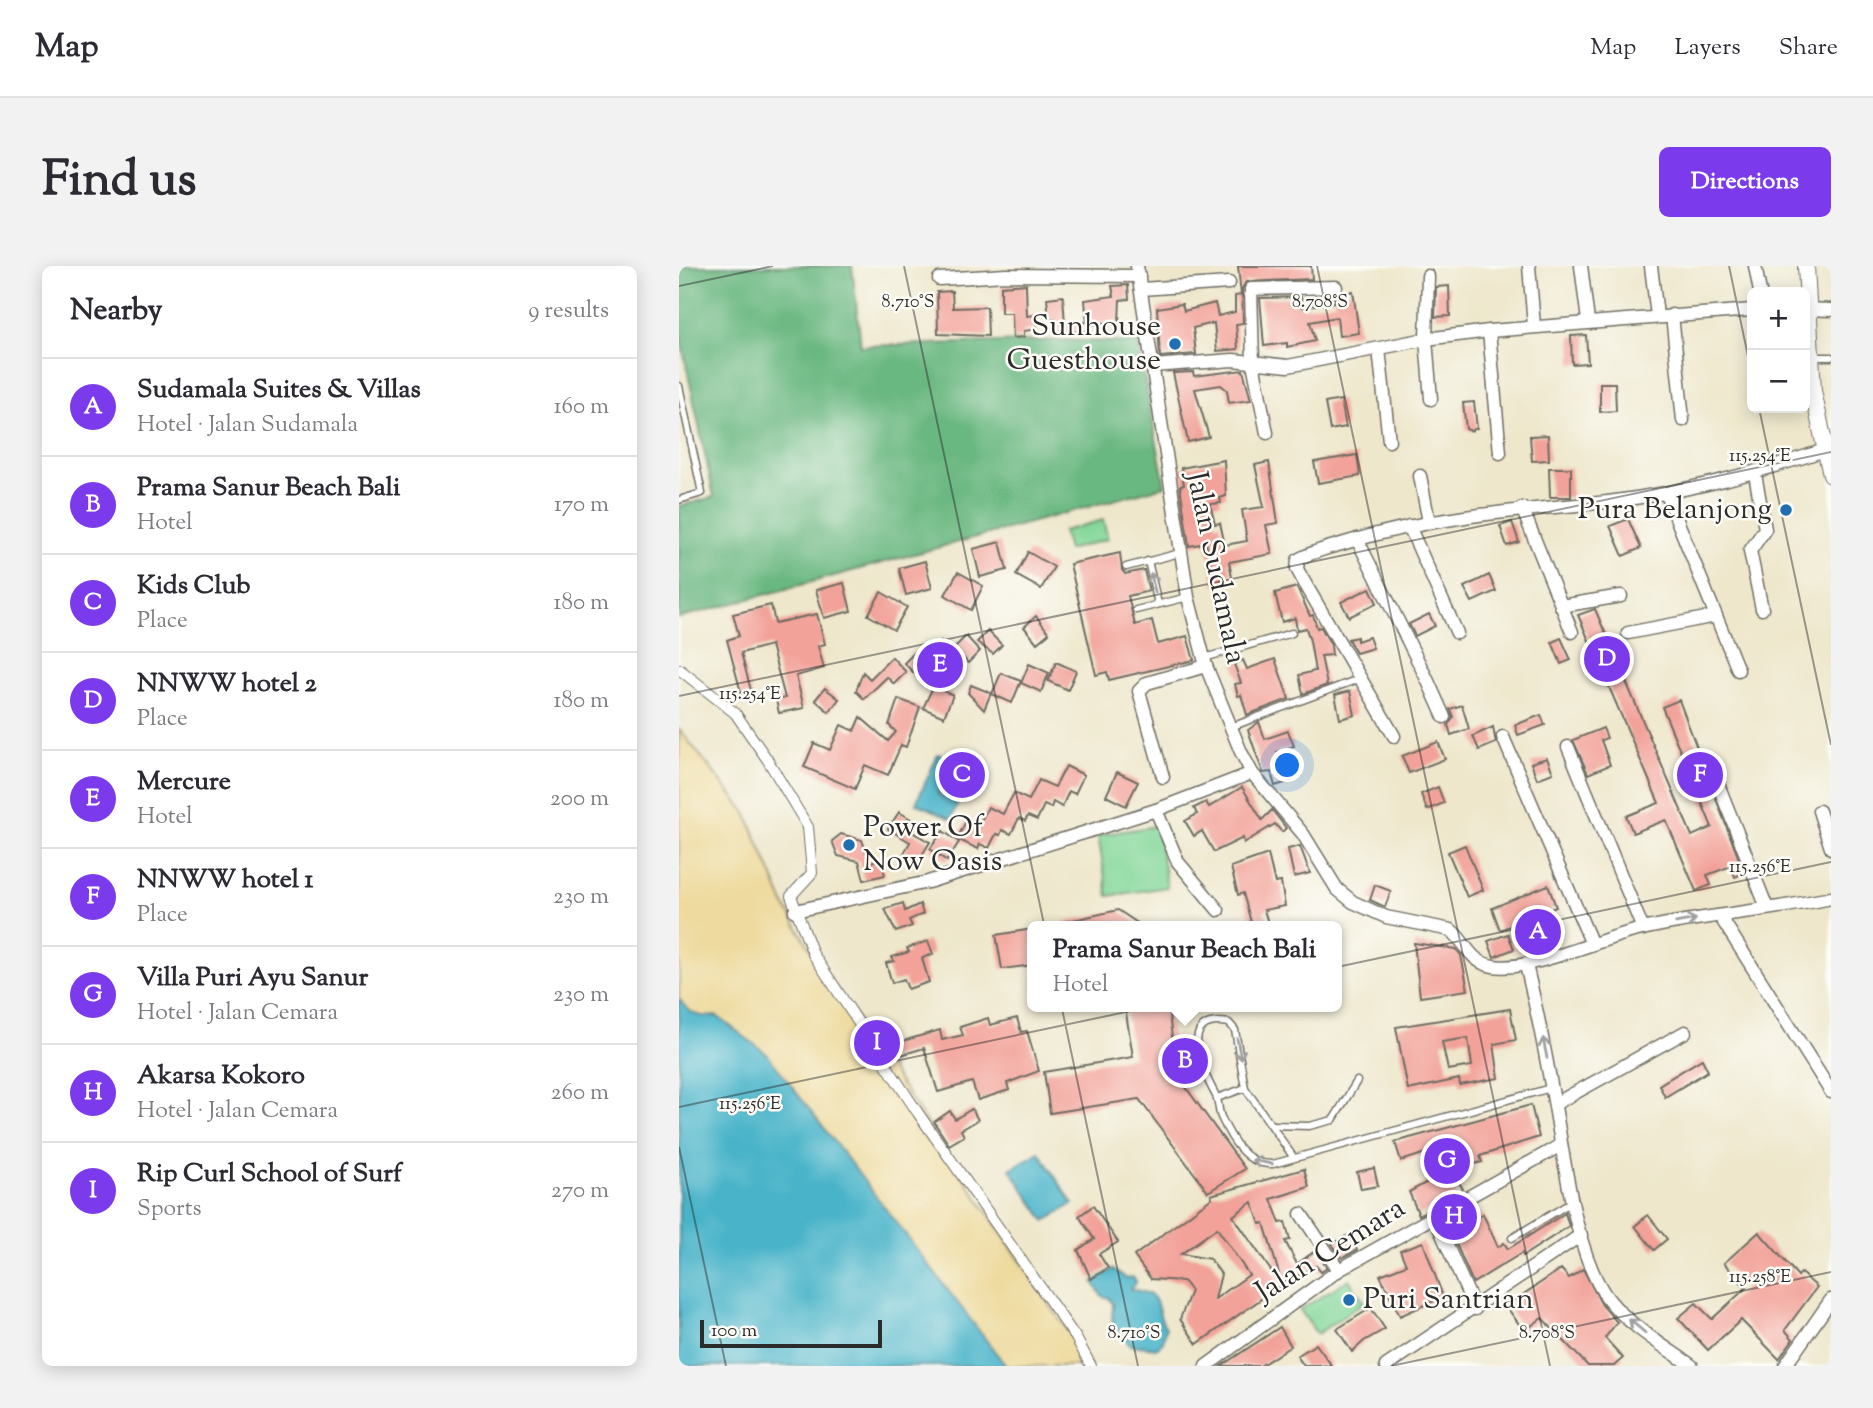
<!DOCTYPE html>
<html lang="en">
<head>
<meta charset="utf-8">
<style>
  :root { --surface:#fff; --page:#f2f2f3; --text:#2b2b33; --muted:#7c7c81; --line:#e1e1e2; --accent:#7c3aed }
  body { margin:0; font-family:"Sorts Mill Goudy",serif; background:var(--page); color:var(--text) }
  .controls { position:absolute; right:21px; top:21px; display:grid; overflow:hidden; border-radius:10px; box-shadow:0 4px 18px #0003 }
  .controls button { width:63px; height:63px; display:grid; place-items:center; padding:0; border:0; border-bottom:2px solid var(--line); background:var(--surface); color:var(--text); font:35px sans-serif }
  .scale { position:absolute; left:21px; bottom:18px; width:182px; box-sizing:border-box; padding-left:7px; border:4px solid #2b2b2b; border-top:0; font-size:19px; line-height:24px; white-space:nowrap; color:#2b2b2b; -webkit-text-stroke:5px #fdfcf7; paint-order:stroke }
  .you { position:absolute; left:609px; top:500px; width:24px; height:24px; margin:-18px; border:5px solid #fff; border-radius:50%; background:#1a73e8; box-shadow:0 0 0 10px #1a73e833 }
  .badge { display:grid; place-items:center; width:46px; height:46px; border-radius:50%; background:var(--accent); color:#fff; font-size:23px; font-weight:700 }
  .pin { position:absolute; translate:-50% -50%; border:4px solid #fff; box-shadow:0 2px 7px #0006 }
  .popup { position:absolute; left:348px; top:655px; width:315px; height:91px; box-sizing:border-box; display:grid; place-content:center; border-radius:10px; background:var(--surface); filter:drop-shadow(0 2px 5px #0005); font-size:23px; white-space:nowrap; color:var(--muted) }
  .popup b { font-size:26px; color:var(--text) }
  .popup::after { content:''; position:absolute; left:50%; top:100%; margin-left:-14px; border:14px solid transparent; border-top-color:var(--surface) }
  .list { margin:0; padding:0; list-style:none }
  h2 { display:flex; justify-content:space-between; align-items:center; height:91px; margin:0; padding:0 28px; font-size:30px }
  h2 small { font-size:23px; font-weight:400; color:var(--muted) }
  .list li { display:grid; grid-template-columns:46px 1fr auto; gap:21px; align-items:center; box-sizing:border-box; height:98px; padding:0 28px; border-top:2px solid var(--line) }
  .list b { display:block; font-size:26px; white-space:nowrap }
  .list p { margin:0; font-size:23px; white-space:nowrap; color:var(--muted) }
  .list em { font-size:23px; font-style:normal; color:var(--muted) }
  .map { position:relative; flex:none; width:1152px; height:1100px; overflow:hidden; border-radius:10px }
  header { display:flex; align-items:center; gap:42px; box-sizing:border-box; height:98px; padding:0 35px; background:var(--surface); border-bottom:2px solid var(--line) }
  header strong { font-size:33px }
  nav { display:flex; gap:38px; margin-inline-start:auto; font-size:24px }
  .intro { display:flex; align-items:center; justify-content:space-between; box-sizing:border-box; height:168px; padding:0 42px }
  h1 { margin:0; font-size:49px }
  .button { padding:18px 32px; border-radius:10px; background:var(--accent); color:#fff; font-size:24px; font-weight:700 }
  main { display:flex; gap:42px; padding:0 42px }
  aside { flex:1; background:var(--surface); border-radius:10px; box-shadow:0 4px 18px #0003 }
  .map>svg:first-child { display:block }
  .green { fill:#83d799; stroke:#578162; stroke-width:2 }
  .forest { fill:#6ab881; stroke:#4a7256; stroke-width:2 }
  .sand { fill:#eeda9e; stroke:#8c8264; stroke-width:2 }
  .water { fill:#4ab4c9; stroke:#3a707a; stroke-width:2 }
  .building { fill:#f2a299; fill-rule:evenodd }
  .lines { fill:none; stroke-linecap:round; stroke-linejoin:round }
  .service-casing { stroke:#6f6d63; stroke-width:9 }
  .pedestrian-casing { stroke:#6f6d63; stroke-width:12 }
  .minor-casing { stroke:#6f6d63; stroke-width:15 }
  .tertiary-casing { stroke:#6f6d63; stroke-width:18 }
  .service { stroke:#fff; stroke-width:6 }
  .pedestrian { stroke:#fff; stroke-width:10 }
  .minor { stroke:#fff; stroke-width:12 }
  .tertiary { stroke:#fff; stroke-width:16 }
  .oneway { stroke:#a0a0a0 }
  .ticks { fill:none; stroke:#2b2b2b; stroke-width:2; stroke-opacity:0.45 }
  .poi-dot { fill:#1f6fb2; stroke:#fdfcf7; stroke-width:2.5 }
  .labels { text-anchor:middle; dominant-baseline:central; stroke-width:5; stroke-linejoin:round; paint-order:stroke }
  .poi-label { font-size:30px; fill:#2b2b2b; stroke:#fdfcf7; text-anchor:end }
  .street-label { font-size:30px; fill:#2b2b2b; stroke:#fdfcf7 }
  .ticks-label { font-size:18px; text-anchor:middle; fill:#2b2b2b; stroke:#fdfcf7; stroke-width:5; stroke-linejoin:round; paint-order:stroke }
</style>
</head>
<body>
<header>
<strong>Map</strong>
<nav><a>Map</a><a>Layers</a><a>Share</a></nav>
</header>
<div class="intro"><h1>Find us</h1><a class="button">Directions</a></div>
<main>
<aside>
<h2>Nearby<small>9 results</small></h2>
<ul class="list">
<li><span class="badge">A</span><div><b>Sudamala Suites &amp; Villas</b><p>Hotel · Jalan Sudamala</p></div><em>160 m</em></li>
<li><span class="badge">B</span><div><b>Prama Sanur Beach Bali</b><p>Hotel</p></div><em>170 m</em></li>
<li><span class="badge">C</span><div><b>Kids Club</b><p>Place</p></div><em>180 m</em></li>
<li><span class="badge">D</span><div><b>NNWW hotel 2</b><p>Place</p></div><em>180 m</em></li>
<li><span class="badge">E</span><div><b>Mercure</b><p>Hotel</p></div><em>200 m</em></li>
<li><span class="badge">F</span><div><b>NNWW hotel 1</b><p>Place</p></div><em>230 m</em></li>
<li><span class="badge">G</span><div><b>Villa Puri Ayu Sanur</b><p>Hotel · Jalan Cemara</p></div><em>230 m</em></li>
<li><span class="badge">H</span><div><b>Akarsa Kokoro</b><p>Hotel · Jalan Cemara</p></div><em>260 m</em></li>
<li><span class="badge">I</span><div><b>Rip Curl School of Surf</b><p>Sports</p></div><em>270 m</em></li>
</ul>
</aside>
<div class="map">
<svg width="1152" height="1100" viewBox="0 0 1152 1100">
  <rect width="100%" height="100%" fill="#fdfcf7"/>
  <filter id="ink" filterUnits="userSpaceOnUse"><feTurbulence type="fractalNoise" baseFrequency=".0143" numOctaves="2"/><feDisplacementMap in="SourceGraphic" scale="14" xChannelSelector="R" yChannelSelector="G"/><feConvolveMatrix kernelMatrix="1 2 1 2 8 2 1 2 1" color-interpolation-filters="sRGB"/></filter>
  <filter id="wash" filterUnits="userSpaceOnUse"><feTurbulence type="fractalNoise" baseFrequency=".00686" numOctaves="4" result="noise"/><feDisplacementMap in="SourceGraphic" scale="28" xChannelSelector="R" yChannelSelector="G"/><feGaussianBlur stdDeviation="1.57" result="paint"/><feColorMatrix in="noise" values="0 0 0 0 0 0 0 0 0 0 0 0 0 0 0 0 0 1.4 0 .05"/><feComposite in="paint" operator="in"/></filter>
  <g filter="url(#wash)">
    <rect width="100%" height="100%" fill="#eee7cc"/>
    <g class="green">
      <path d="M424,254L429,273L389,284L384,265Z"/>
      <path d="M478,560L488,621L429,630L419,569Z"/>
      <path d="M670,1013L685,1036L638,1068L621,1044Z"/>
    </g>
    <path class="forest" d="M0,0H173L182,80L384,74L459,77L486,220L0,352V240L35,231L0,65Z"/>
    <path class="sand" d="M0,463L67,547L105,638L134,688L412,1100H327L21,751L9,746L0,733Z"/>
    <g class="water">
      <path d="M259,488L268,492L261,507L267,510L259,528L279,537L272,553L237,537Z"/>
      <path d="M0,733C11,748 19,752 38,750L88,788L327,1100H0Z"/>
      <path d="M360,886L394,938L366,955L331,903Z"/>
      <path d="M434,1003L447,1012L454,1011L457,1015L452,1023C488,1030 472,1038 487,1062L484,1075L479,1082L451,1079L433,1056L434,1038L430,1032L423,1030L414,1016Z"/>
    </g>
    <g id="blocks">
      <g class="building">
        <path d="M559,0H632L633,13L567,16L563,23L564,57L557,58L559,83L538,85L535,57L514,62L517,88L481,91L478,42L503,38L505,45L536,37L539,50L556,46V30L562,29Z"/>
        <path d="M347,18L348,50L357,49L358,63L345,65V71L334,72L333,47H322V20Z"/>
        <path d="M449,19L450,33L441,34L440,55L410,59V65L377,67L376,53H370L368,32L384,30L386,58L408,56L406,34L435,30L433,20Z"/>
        <path d="M770,20L771,50L756,51L757,21Z"/>
        <path d="M273,25L274,42L308,41L309,70L259,68L258,26Z"/>
        <path d="M674,25L680,67L660,70L658,51L631,56L636,75L608,81V77L585,80L581,32L622,31L624,41L656,36L655,30Z"/>
        <path d="M907,69L909,97L893,98L892,70Z"/>
        <path d="M564,104L572,134L550,137L548,124L542,119L516,123L530,171L509,176L494,107L514,106L515,110Z"/>
        <path d="M921,117H936L937,145L921,146Z"/>
        <path d="M662,134L667,161L651,164L646,137Z"/>
        <path d="M795,136L798,162L792,165L787,163L784,137Z"/>
        <path d="M869,169L870,194L853,195L851,170Z"/>
        <path d="M678,189L681,210L639,217L635,196Z"/>
        <path d="M545,194L547,230L541,232L542,237L531,238L536,258L541,257L546,279L568,275L563,244L585,241L576,199L590,196L599,257L587,259L593,288L550,296L554,316L536,320L527,277L510,280L501,220L505,219L502,202Z"/>
        <path d="M870,202H892V231H871Z"/>
        <path d="M949,253L962,282L944,290L931,260Z"/>
        <path d="M833,256L840,276L828,280L821,260Z"/>
        <path d="M321,276L328,304L301,311L294,283Z"/>
        <path d="M349,286L375,301L362,323L337,309Z"/>
        <path d="M441,287L443,304L446,308L465,304L470,325L449,330L456,359L473,354L479,378L508,370L515,394L430,414L428,406L417,409L391,298Z"/>
        <path d="M246,295L253,322L227,329L220,302Z"/>
        <path d="M279,306L304,320L292,344L266,329Z"/>
        <path d="M810,309L817,325L793,336L785,321Z"/>
        <path d="M165,317L172,345L145,352L137,324Z"/>
        <path d="M618,321L631,350L634,349L638,362L642,361L652,379L653,389L642,390L648,419L624,428L620,409L636,405L631,375L627,362L618,364L616,352L603,356L596,327Z"/>
        <path d="M691,322L698,337L670,351L662,336Z"/>
        <path d="M202,326L228,341L215,364L189,349Z"/>
        <path d="M92,339L96,357L138,348L146,378L139,380L145,402L117,410L125,442L100,447L97,434L106,432L92,379L62,387L73,428L63,430L48,374L60,370L54,348Z"/>
        <path d="M916,343L1013,570L1033,561L983,441L1000,434L1065,607L1056,611L1052,600L1028,609L1032,619L1017,625L987,554L954,567L947,550L980,537L899,349Z"/>
        <path d="M750,348L756,360L736,370L730,358Z"/>
        <path d="M357,350L370,367L358,377L345,361Z"/>
        <path d="M309,365L323,379L314,388L298,376Z"/>
        <path d="M287,370L301,385L289,397L275,382Z"/>
        <path d="M678,371V375L690,371L694,382L677,387L669,373Z"/>
        <path d="M882,372L892,394L882,398L873,376Z"/>
        <path d="M262,375L269,383L240,412L225,397L237,385L245,392Z"/>
        <path d="M213,391L227,406L215,418L208,411L185,433L177,425L184,406L191,413Z"/>
        <path d="M596,393L610,433L568,449L562,429L559,430L556,418L562,417L555,398L564,394L568,403Z"/>
        <path d="M377,396L397,405L389,424L369,415Z"/>
        <path d="M350,398L370,407L362,426L342,417Z"/>
        <path d="M322,407L342,415L333,437L313,428Z"/>
        <path d="M292,419L312,427L305,444L289,427Z"/>
        <path d="M254,421L274,429L265,451L244,442Z"/>
        <path d="M146,422L160,433L150,446L136,434Z"/>
        <path d="M671,425L676,449L661,453L656,429Z"/>
        <path d="M219,433L241,441L227,481L222,479L209,509L186,499L176,523L125,501L135,477L151,484L162,459L175,465L181,451L209,475L217,466L210,459Z"/>
        <path d="M783,439L790,463L772,469L769,459L774,451L771,443Z"/>
        <path d="M862,449L866,459L839,469L836,459Z"/>
        <path d="M580,456L586,473L609,465L615,480L598,486L609,516L596,520L592,506L584,507L569,464Z"/>
        <path d="M814,461L817,477L800,484L794,470Z"/>
        <path d="M924,462L928,472L922,474L931,499L909,508L894,474Z"/>
        <path d="M759,476L766,493L730,507L723,490Z"/>
        <path d="M868,492L874,507L858,513L852,497Z"/>
        <path d="M277,498L295,506L290,520L271,513Z"/>
        <path d="M387,500L405,509L396,528L390,525L383,541L374,536L372,542L365,539L358,554L349,550L346,555L340,552L332,568L323,564L321,569L317,568L310,582L301,578L299,583L278,573L287,555L299,561L309,541L324,548L335,527L350,534L360,514L376,521Z"/>
        <path d="M438,506L459,516L447,540L427,530Z"/>
        <path d="M563,521L583,554L593,544L607,562L603,566L596,558L565,577L564,572L535,586L523,565L515,570L506,555L518,548L515,542L527,536L530,541Z"/>
        <path d="M759,521L765,537L748,544L742,528Z"/>
        <path d="M220,546L237,556L231,565L251,576L238,597L224,589L231,576L209,563Z"/>
        <path d="M264,565L280,576L268,595L251,583Z"/>
        <path d="M162,568L183,574L191,596L202,593L206,609L185,614L180,595L159,590L153,575Z"/>
        <path d="M786,579L804,624L788,631L769,586Z"/>
        <path d="M621,580L631,607L615,611L609,583Z"/>
        <path d="M589,588L596,617L602,616L606,640L585,644L589,657L573,660L564,627L559,629L552,601Z"/>
        <path d="M696,619L712,625L706,641L691,634Z"/>
        <path d="M869,619L877,641L821,664L813,642Z"/>
        <path d="M224,637L226,645L241,638L244,648L230,654L233,660L217,666L206,643Z"/>
        <path d="M439,644L463,660H385V656Z"/>
        <path d="M354,663V699L323,703L317,669Z"/>
        <path d="M829,668L835,683L815,691L809,675Z"/>
        <path d="M249,675L254,688L243,692L250,716L229,723L225,713L213,717L207,697L215,695L213,691L230,686L228,682Z"/>
        <path d="M735,677L777,683L782,689L789,724L741,731Z"/>
        <path d="M446,741H489L498,809L566,903L529,926L460,833L371,847L365,806L454,791Z"/>
        <path d="M831,743L837,774L815,778L820,812L781,819L780,813L729,824L717,761ZM789,772L793,800L769,804L763,776Z"/>
        <path d="M309,752L311,759L338,752L342,766L348,765L360,805L328,817L330,824L299,834L293,816L259,826L245,782L212,792L209,789L207,780L261,764L263,774L284,769L281,761Z"/>
        <path d="M1023,793L1029,805L986,831L980,819Z"/>
        <path d="M852,839L860,871L801,890L803,896L772,904L784,923L740,949L730,926L754,913L747,887L722,895L716,876Z"/>
        <path d="M293,843L299,854L282,864L285,870L270,879L255,856L271,845L276,853Z"/>
        <path d="M695,902L699,920L682,923L678,906Z"/>
        <path d="M625,903L630,921L592,933L601,957L606,956L611,974L606,975L618,998L636,985L648,1002L642,1006L637,1000L603,1018L585,957L581,958L573,936L554,950L602,1019L518,1078L501,1053L512,1025L504,1015L472,1013L455,990L533,932L532,929ZM538,962L570,1009L536,1033L542,1008L531,993L502,988Z"/>
        <path d="M414,940L439,976L420,988L429,1002L412,1013L399,984L415,973L400,950Z"/>
        <path d="M886,947L890,960L844,990L843,987L794,1017L772,966L804,948L819,981L825,977L829,983Z"/>
        <path d="M969,949L988,973L975,984L956,960Z"/>
        <path d="M1080,966L1119,1010L1122,1007L1138,1021L1106,1064L1114,1073L1100,1093L1062,1054L1029,1084L999,1052L1017,1037L1033,1053L1067,1022L1045,997Z"/>
        <path d="M669,969L678,984L663,992L653,978Z"/>
        <path d="M744,976L764,1031L721,1050L701,1009L727,999L721,984Z"/>
        <path d="M882,1003L890,1012L904,1003L923,1039L938,1056L926,1072L944,1092L935,1100H909L863,1052L845,1065L827,1040Z"/>
        <path d="M692,1042L706,1063L685,1075L673,1086L658,1063Z"/>
        <path d="M601,1061L612,1080L581,1100H542Z"/>
        <path d="M637,1078L653,1100H625L618,1090Z"/>
      </g>
    </g>
  </g>
  <g filter="url(#ink)">
    <use href="#blocks" fill-opacity="0" stroke="#6f6d63" stroke-width="2"/>
    <g class="lines">
      <g class="service-casing">
        <g id="service">
          <path d="M1135,91H1152"/>
          <path d="M0,120L23,227L0,234"/>
          <path d="M469,295L479,338"/>
          <path d="M447,301L501,287"/>
          <path d="M457,344L509,331"/>
          <path d="M525,392L613,367"/>
          <path d="M552,461L682,412"/>
          <path d="M538,832L566,822"/>
          <path d="M593,859L630,860L654,854L678,815"/>
          <path d="M615,892L566,822L556,764L550,757C496,748 524,806 537,830C540,836 539,844 542,851C552,873 567,900 594,898L872,822"/>
          <path d="M833,972L893,936"/>
        </g>
      </g>
      <g class="pedestrian-casing">
        <path id="pedestrian" d="M0,403L56,447L88,493L129,561L133,607L112,630L134,688L239,847L397,1072L412,1100"/>
      </g>
      <g class="minor-casing">
        <g id="minor">
          <path d="M458,0L509,331L527,400L562,486L573,507L624,568L658,623L674,636L707,651L772,664C788,677 790,696 814,700C851,706 922,672 963,663C1025,649 1089,645 1152,632"/>
          <path d="M850,0L855,60"/>
          <path d="M902,0L909,55"/>
          <path d="M972,0L978,50"/>
          <path d="M1076,0L1081,26"/>
          <path d="M749,10L747,73L752,133"/>
          <path d="M260,13L327,9L460,10"/>
          <path d="M462,23L550,17"/>
          <path d="M1126,43L1152,44"/>
          <path d="M993,49L1004,154"/>
          <path d="M810,65L821,187"/>
          <path d="M700,83L710,175"/>
          <path d="M473,100L554,94L609,100L747,73L810,65L1073,44"/>
          <path d="M588,167L574,97L572,23L657,21"/>
          <path d="M1076,208L1086,263L1071,285L1083,343"/>
          <path d="M741,210L750,256"/>
          <path d="M987,227L1059,404"/>
          <path d="M843,242L893,366"/>
          <path d="M730,260L778,367"/>
          <path d="M678,273L748,413L765,451"/>
          <path d="M882,340L942,330"/>
          <path d="M949,367L1037,350"/>
          <path d="M715,470L624,314L618,303L619,294C633,285 653,281 669,276C745,253 820,246 898,239C984,232 1065,211 1146,184"/>
          <path d="M824,471L912,676"/>
          <path d="M889,481L964,663"/>
          <path d="M1031,498L1088,642"/>
          <path d="M484,511L460,425L468,417L527,400"/>
          <path d="M477,544L499,596L539,644"/>
          <path d="M1140,545L1152,582"/>
          <path d="M116,645L249,616L477,544L573,507"/>
          <path d="M1041,650L1152,826"/>
          <path d="M847,699C858,744 867,790 875,835C885,889 896,992 930,1034C952,1061 985,1080 1013,1100"/>
          <path d="M876,838L1006,766"/>
          <path d="M622,948L660,1004"/>
          <path d="M755,950L796,1043"/>
          <path d="M527,1100L660,1004L882,879"/>
          <path d="M707,1100L902,969"/>
          <path d="M1106,1100L1152,1034"/>
        </g>
      </g>
      <g class="tertiary-casing">
        <path id="tertiary" d="M1127,0L1134,125L1152,209"/>
      </g>
      <use href="#service" class="service"/>
      <use href="#pedestrian" class="pedestrian"/>
      <use href="#minor" class="minor"/>
      <use href="#tertiary" class="tertiary"/>
    </g>
    <defs><path id="oneway-shaft" d="M-6 0H5M1.5-3L5.5 0L1.5 3" fill="none" stroke-width="1.6" stroke-linecap="round" stroke-linejoin="round" transform="scale(1.75)"/></defs>
    <g class="oneway">
      <use href="#oneway-shaft" transform="translate(474 317) rotate(-103)"/>
      <use href="#oneway-shaft" transform="translate(1007 655) rotate(-10)"/>
      <use href="#oneway-shaft" transform="translate(866 782) rotate(-101)"/>
      <use href="#oneway-shaft" transform="translate(560 783) rotate(79)"/>
      <use href="#oneway-shaft" transform="translate(583 896) rotate(-169)"/>
      <use href="#oneway-shaft" transform="translate(958 1060) rotate(-140)"/>
    </g>
  </g>
  <path class="ticks" d="M225,0L459,1100M638,0L871,1100M1050,0L1073,109M0,20L94,0M1080,142L1152,479M0,430L1152,186M0,841L1152,596M0,881L47,1100M712,1100L1152,1006"/>
  <g class="poi-dot">
    <circle cx="496" cy="78" r="7"/>
    <circle cx="1107" cy="244" r="7"/>
    <circle cx="170" cy="579" r="7"/>
    <circle cx="670" cy="1034" r="7"/>
  </g>
  <g class="labels">
    <g class="poi-label">
      <text x="482" y="61">Sunhouse<tspan x="482" dy="34">Guesthouse</tspan></text>
      <text x="1093" y="244">Pura Belanjong</text>
      <text x="184" y="562" text-anchor="start">Power Of<tspan x="184" dy="34">Now Oasis</tspan></text>
      <text x="684" y="1034" text-anchor="start">Puri Santrian</text>
    </g>
    <g class="street-label">
      <text transform="translate(536 302) rotate(78)">Jalan Sudamala</text>
      <text transform="translate(652 985) rotate(-32)">Jalan Cemara</text>
    </g>
  </g>
  <g class="ticks-label">
    <text x="229" y="41">8.710°S</text>
    <text x="641" y="41">8.708°S</text>
    <text x="1081" y="195">115.254°E</text>
    <text x="71" y="433">115.254°E</text>
    <text x="1081" y="606">115.256°E</text>
    <text x="71" y="843">115.256°E</text>
    <text x="1081" y="1016">115.258°E</text>
    <text x="455" y="1072">8.710°S</text>
    <text x="868" y="1072">8.708°S</text>
  </g>
</svg>
<div class="controls">
<button>+</button>
<button>−</button>
</div>
<div class="scale">100 m</div>
<div class="you"></div>
<div class="pin badge" style="left:859px;top:666px">A</div>
<div class="pin badge" style="left:506px;top:795px">B</div>
<div class="popup"><b>Prama Sanur Beach Bali</b>Hotel</div>
<div class="pin badge" style="left:283px;top:509px">C</div>
<div class="pin badge" style="left:928px;top:393px">D</div>
<div class="pin badge" style="left:261px;top:399px">E</div>
<div class="pin badge" style="left:1021px;top:509px">F</div>
<div class="pin badge" style="left:768px;top:895px">G</div>
<div class="pin badge" style="left:775px;top:951px">H</div>
<div class="pin badge" style="left:198px;top:777px">I</div>
</div>
</main>
</body>
</html>
